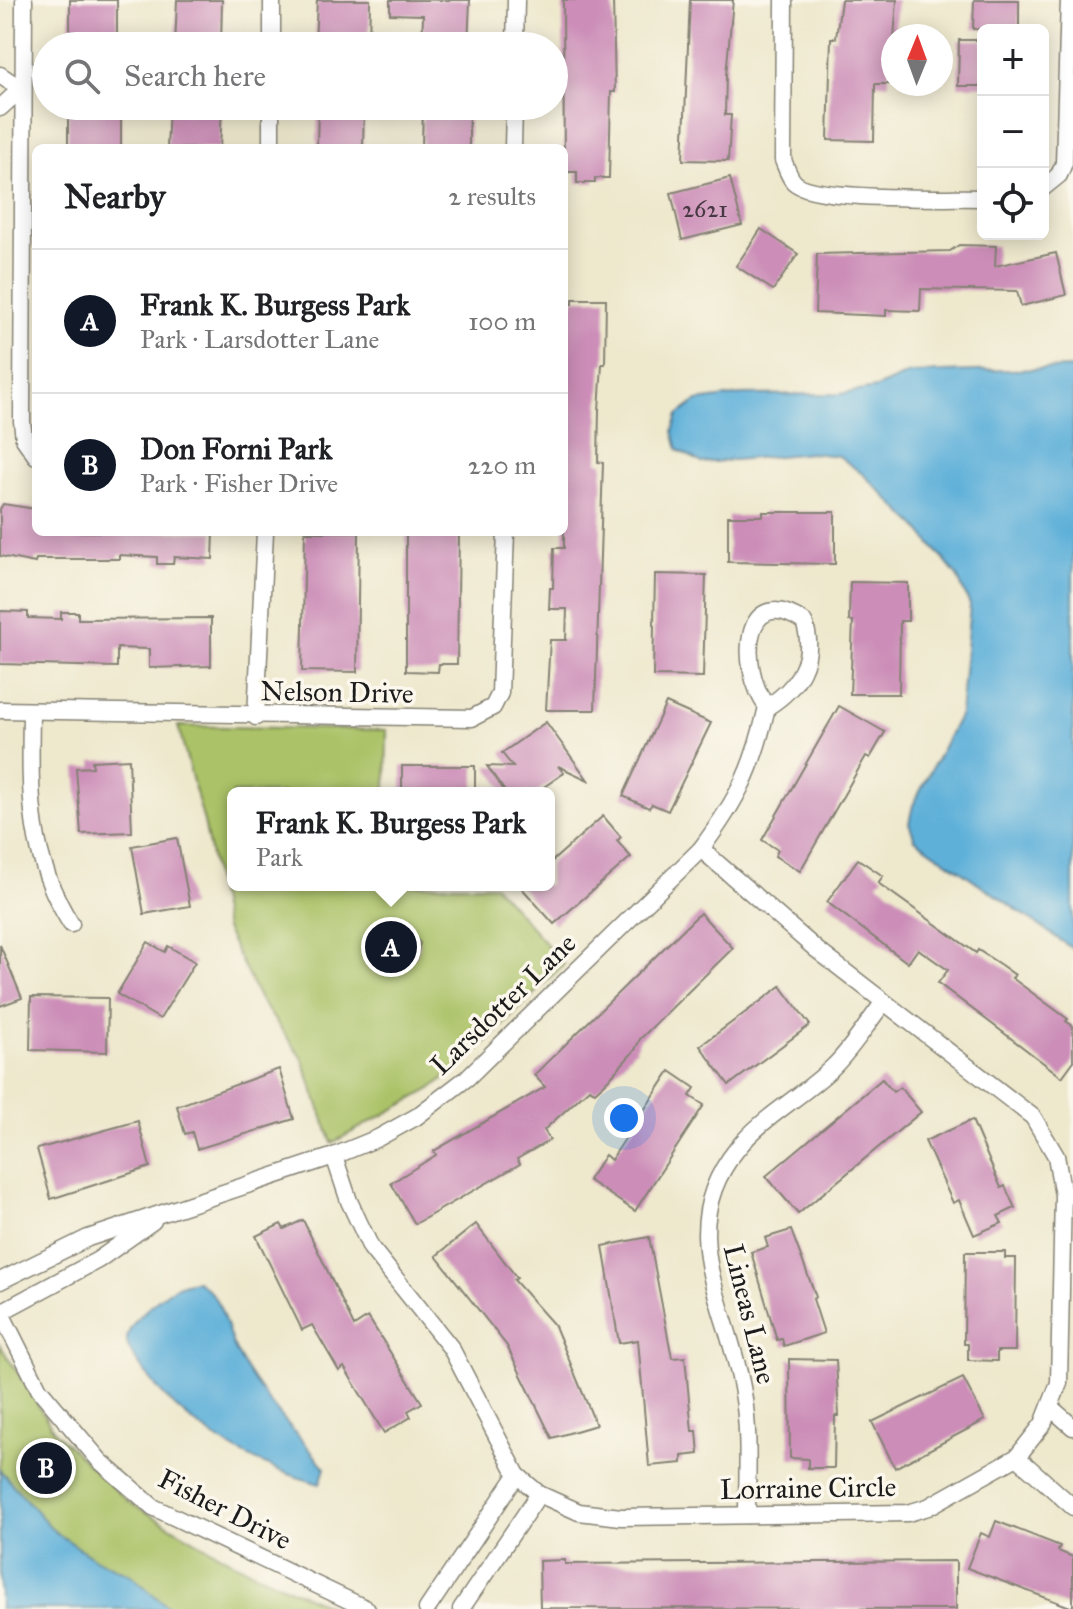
<!DOCTYPE html>
<html lang="en">
<head>
<meta charset="utf-8">
<style>
  :root { --surface:#fff; --page:#f6f6f6; --text:#202124; --muted:#757577; --line:#e0e0e0; --accent:#111827 }
  body { margin:0; font-family:"IM FELL Great Primer",serif; background:var(--page); color:var(--text) }
  .controls { position:absolute; right:24px; top:24px; display:grid; overflow:hidden; border-radius:12px; box-shadow:0 4px 20px #0003 }
  .controls button { width:72px; height:72px; display:grid; place-items:center; padding:0; border:0; border-bottom:2px solid var(--line); background:var(--surface); color:var(--text); font:40px sans-serif }
  .compass { position:absolute; left:881px; top:24px; width:72px; height:72px; border-radius:50%; background:var(--surface); box-shadow:0 4px 20px #0003; rotate:1deg }
  .you { position:absolute; left:624px; top:1118px; width:28px; height:28px; margin:-20px; border:6px solid #fff; border-radius:50%; background:#1a73e8; box-shadow:0 0 0 12px #1a73e833 }
  .badge { display:grid; place-items:center; width:52px; height:52px; border-radius:50%; background:var(--accent); color:#fff; font-size:26px; font-weight:700 }
  .pin { position:absolute; translate:-50% -50%; border:4px solid #fff; box-shadow:0 2px 8px #0006 }
  .popup { position:absolute; left:227px; top:787px; width:328px; height:104px; box-sizing:border-box; display:grid; place-content:center; border-radius:12px; background:var(--surface); filter:drop-shadow(0 2px 6px #0005); font-size:26px; white-space:nowrap; color:var(--muted) }
  .popup b { font-size:30px; color:var(--text) }
  .popup::after { content:''; position:absolute; left:50%; top:100%; margin-left:-16px; border:16px solid transparent; border-top-color:var(--surface) }
  .list { margin:0; padding:0; list-style:none }
  h2 { display:flex; justify-content:space-between; align-items:center; height:104px; margin:0; padding:0 32px; font-size:34px }
  h2 small { font-size:26px; font-weight:400; color:var(--muted) }
  .list li { display:grid; grid-template-columns:52px 1fr auto; gap:24px; align-items:center; box-sizing:border-box; height:144px; padding:0 32px; border-top:2px solid var(--line) }
  .list b { display:block; font-size:30px; white-space:nowrap }
  .list p { margin:0; font-size:26px; white-space:nowrap; color:var(--muted) }
  .list em { font-size:26px; font-style:normal; color:var(--muted) }
  .icon { flex:none; width:44px; height:44px; fill:none; stroke:currentColor; stroke-width:2; stroke-linecap:round; stroke-linejoin:round }
  .map { position:relative; flex:none; width:1073px; height:1609px; overflow:hidden }
  .search { position:absolute; background:var(--surface); box-shadow:0 4px 20px #0003; left:32px; top:32px; width:536px; height:88px; display:flex; align-items:center; gap:20px; box-sizing:border-box; padding:0 28px; border-radius:44px; color:var(--muted); font-size:30px }
  .panel { position:absolute; background:var(--surface); box-shadow:0 4px 20px #0003; left:32px; top:144px; width:536px; height:392px; border-radius:12px }
  .map>svg:first-child { display:block }
  .green { fill:#abc267; stroke:#646f42; stroke-width:2 }
  .water { fill:#5eb0d9; stroke:#3d667a; stroke-width:2 }
  .building { fill:#cc8eb8 }
  .lines { fill:none; stroke-linecap:round; stroke-linejoin:round }
  .street-casing { stroke:#858274; stroke-width:19 }
  .street { stroke:#fff; stroke-width:16 }
  .labels { text-anchor:middle; dominant-baseline:central; stroke-width:7; stroke-linejoin:round; paint-order:stroke }
  .number-label { font-size:24px; fill:#483843 }
  .street-label { font-size:28px; fill:#1c1c1c; stroke:#fbf7ec }
</style>
</head>
<body>
<div class="map">
<svg width="1073" height="1609" viewBox="0 0 1073 1609">
  <rect width="100%" height="100%" fill="#fbf7ec"/>
  <filter id="ink" filterUnits="userSpaceOnUse"><feTurbulence type="fractalNoise" baseFrequency=".0125" numOctaves="2"/><feDisplacementMap in="SourceGraphic" scale="16" xChannelSelector="R" yChannelSelector="G"/><feConvolveMatrix kernelMatrix="1 2 1 2 8 2 1 2 1" color-interpolation-filters="sRGB"/></filter>
  <filter id="wash" filterUnits="userSpaceOnUse"><feTurbulence type="fractalNoise" baseFrequency=".006" numOctaves="4" result="noise"/><feDisplacementMap in="SourceGraphic" scale="32" xChannelSelector="R" yChannelSelector="G"/><feGaussianBlur stdDeviation="1.8" result="paint"/><feColorMatrix in="noise" values="0 0 0 0 0 0 0 0 0 0 0 0 0 0 0 0 0 1.4 0 .05"/><feComposite in="paint" operator="in"/></filter>
  <g filter="url(#wash)">
    <rect width="100%" height="100%" fill="#eee8cd"/>
    <g class="green">
      <path d="M178,726L387,730L386,793H233V885H494L564,964L474,1054L431,1089L332,1143L302,1058L260,1000L225,929L205,826Z"/>
      <path d="M0,1345L56,1434L128,1502L240,1566L335,1609H0Z"/>
    </g>
    <g class="water">
      <path d="M1073,368V949L915,839L909,823L913,805L960,714L970,605L957,576L918,528L865,476L839,456L811,453L702,463L678,450L673,431L678,415L697,401L741,395L840,394L876,388L910,373Z"/>
      <path d="M197,1281C225,1299 222,1321 235,1349C256,1393 295,1430 325,1468L320,1484C253,1466 181,1426 142,1368C137,1361 128,1351 127,1342C126,1330 138,1318 145,1311C161,1296 176,1282 197,1281Z"/>
      <path d="M0,1470L54,1531L97,1560L131,1575L170,1609H0Z"/>
    </g>
    <g id="blocks">
      <g class="building">
        <rect x="70" y="0" width="47" height="46"/>
        <path d="M177,0H222L221,46H175Z"/>
        <path d="M317,0H370L369,46H315Z"/>
        <path d="M390,0H470L468,46H422L423,15L390,14Z"/>
        <path d="M563,0H613L615,92H611L609,178H595V183H577V172H564Z"/>
        <path d="M690,0H733L726,75L725,115H731L728,161L683,160Z"/>
        <path d="M841,0H897L893,51H889V84H875L874,141L828,140L831,38H836Z"/>
        <path d="M974,0H1019V30L973,29Z"/>
        <path d="M959,40H983V86H958Z"/>
        <rect x="68" y="106" width="53" height="42"/>
        <path d="M169,106H222L220,148H167Z"/>
        <path d="M318,106H364L363,148H317Z"/>
        <path d="M423,106H469V147H422Z"/>
        <path d="M730,178L742,225L682,240L671,193Z"/>
        <path d="M761,229L798,254L773,290L736,266Z"/>
        <path d="M959,245L996,246L995,266L1056,253L1066,295L1021,306L1017,291L921,289L920,311L886,310V316L815,313L817,254L950,251Z"/>
        <path d="M573,299H606L605,364H602L599,410L598,462L603,463L595,710H546L550,640H566L567,609H549L550,588H553L554,548H564V304H573Z"/>
        <path d="M3,504L36,509V532H214L213,559L174,557L173,564H157V557L119,555V559H36L35,563L0,556V509Z"/>
        <path d="M763,512H835V564L728,562V516H763Z"/>
        <path d="M305,532H359L357,672L302,671Z"/>
        <path d="M406,532H459L457,664H439L438,672L406,671Z"/>
        <path d="M655,574L706,575L703,677L653,676Z"/>
        <path d="M850,582L908,583V621H900L899,694H850L853,621H849Z"/>
        <path d="M0,611L28,612V618L61,619V612H78V619L211,618V666L149,668V649L117,648V667L0,664Z"/>
        <path d="M666,703L711,723L668,811L652,804L649,808L623,796Z"/>
        <path d="M839,706L885,732L870,758L866,756L800,871L775,856L778,850L762,840Z"/>
        <path d="M546,722L588,780L558,766L564,773L535,793H506L487,766L513,767L502,753Z"/>
        <path d="M129,759L132,832L81,834L76,768L93,767L92,761Z"/>
        <rect x="402" y="766" width="73" height="27"/>
        <path d="M603,816L621,837L617,841L631,857L554,924L519,885H549V864Z"/>
        <path d="M177,838L190,906L144,914L132,846Z"/>
        <path d="M858,859L883,876L878,883L976,953L978,950L1001,965L1015,975L1012,978L1068,1019L1066,1021L1073,1026V1062L1062,1077L938,983L948,970L918,949L908,963L827,902Z"/>
        <path d="M700,913L733,948L640,1039L635,1050L607,1081L595,1092L589,1089L544,1130L550,1140L517,1159L520,1164L415,1224L391,1183L436,1155L434,1151L545,1087L534,1075Z"/>
        <path d="M410,933L420,943L416,956L403,959L395,950L398,936Z"/>
        <path d="M148,942L165,952L168,946L195,962L160,1019L117,994Z"/>
        <path d="M0,945L22,998L0,1006Z"/>
        <path d="M781,986L810,1025L729,1085L700,1046Z"/>
        <path d="M31,997L108,998L107,1052L30,1050Z"/>
        <path d="M279,1069L294,1119L197,1149L192,1132L185,1134L177,1106Z"/>
        <path d="M670,1071L695,1088L690,1096L704,1105L635,1211L588,1180L605,1155L611,1160Z"/>
        <path d="M882,1079L893,1092L900,1087L921,1112L798,1214L766,1176Z"/>
        <path d="M972,1120L1001,1188L1005,1186L1015,1208L998,1216L1002,1223L974,1235L959,1200L953,1203L925,1141Z"/>
        <path d="M138,1121L150,1167L51,1199L37,1149Z"/>
        <path d="M303,1220L354,1326L368,1317L422,1403L408,1411L411,1417L384,1433L344,1367L339,1371L312,1325L302,1330L256,1236L281,1224L284,1229Z"/>
        <path d="M476,1224L517,1278L514,1280L555,1326L596,1425L552,1438L507,1346L436,1256Z"/>
        <path d="M791,1230L816,1297L813,1299L824,1333L784,1346L782,1339L777,1340L751,1252L768,1247L765,1238Z"/>
        <path d="M649,1237L672,1358L685,1357L692,1431H697L699,1454L682,1456V1463L649,1466L638,1340L619,1343L603,1246Z"/>
        <path d="M965,1252H1005V1258H1016L1015,1351H997V1361L968,1360V1344H964Z"/>
        <path d="M789,1359L836,1360L839,1416H835L834,1468H808V1459L790,1458Z"/>
        <path d="M963,1378L985,1420L895,1468L872,1422Z"/>
        <path d="M996,1521L1060,1546L1058,1551L1073,1557V1608L967,1568L981,1533L990,1537Z"/>
        <path d="M565,1560V1564L956,1561V1609L540,1608L539,1561Z"/>
      </g>
    </g>
  </g>
  <g filter="url(#ink)">
    <use href="#blocks" fill-opacity="0" stroke="#858274" stroke-width="2"/>
    <g class="lines">
      <g class="street-casing">
        <g id="street">
          <path d="M24,0L22,421L24,439L36,456"/>
          <path d="M784,0L783,160C786,167 789,177 794,182C812,202 951,197 983,198"/>
          <path d="M272,46V0"/>
          <path d="M515,46L516,0"/>
          <path d="M0,75L21,89L0,108"/>
          <path d="M271,148V106"/>
          <path d="M513,148L514,106"/>
          <path d="M1043,188L1059,175L1064,163L1069,0"/>
          <path d="M0,710L472,718L493,707L500,693L506,532"/>
          <path d="M31,711C30,790 27,855 71,924"/>
          <path d="M256,717L265,532"/>
          <path d="M334,1156L349,1201L371,1248L451,1348L517,1475L539,1494L579,1512L621,1517L908,1513L928,1507L1017,1457L1043,1424L1059,1383L1063,1195L1056,1156L1033,1117L817,950L701,849"/>
          <path d="M0,1281L88,1238L334,1156L378,1138L416,1117L467,1078L701,849C738,799 753,769 767,707C798,688 817,658 804,622C742,580 738,668 767,707"/>
          <path d="M0,1311L39,1389L100,1461L153,1507L367,1609"/>
          <path d="M1,1312L98,1260L153,1221"/>
          <path d="M1050,1407L1073,1427"/>
          <path d="M1017,1457L1073,1507"/>
          <path d="M747,1515C747,1475 750,1433 743,1393C729,1306 671,1231 737,1149C764,1115 804,1096 834,1066C853,1047 867,1024 883,1003"/>
          <path d="M427,1609L517,1475"/>
          <path d="M461,1609L539,1494"/>
        </g>
      </g>
      <use href="#street" class="street"/>
    </g>
  </g>
  <g class="labels">
    <g class="number-label">
      <text x="705" y="209">2621</text>
    </g>
    <g class="street-label">
      <text transform="translate(337 692) rotate(1)">Nelson Drive</text>
      <text transform="translate(503 1004) rotate(-44)">Larsdotter Lane</text>
      <text transform="translate(750 1314) rotate(76)">Lineas Lane</text>
      <text transform="translate(808 1488) rotate(-1)">Lorraine Circle</text>
      <text transform="translate(225 1509) rotate(27)">Fisher Drive</text>
    </g>
  </g>
</svg>
<div class="controls">
<button>+</button>
<button>−</button>
<button><svg class="icon" aria-label="locate" viewBox="0 0 24 24"><circle cx="12" cy="12" r="6"/><path d="M12 2v4M12 18v4M2 12h4M18 12h4"/></svg></button>
</div>
<svg class="compass" viewBox="-18 -18 36 36"><path d="M0-13l5 13h-10z" fill="#e53935"/><path d="M0 13l5-13h-10z" fill="#757577"/></svg>
<div class="you"></div>
<div class="pin badge" style="left:391px;top:947px">A</div>
<div class="popup"><b>Frank K. Burgess Park</b>Park</div>
<div class="pin badge" style="left:46px;top:1468px">B</div>
<div class="search"><svg class="icon" aria-label="search" viewBox="0 0 24 24"><circle cx="10" cy="10" r="6"/><path d="M15 15l6 6"/></svg>Search here</div>
<section class="panel">
<h2>Nearby<small>2 results</small></h2>
<ul class="list">
<li><span class="badge">A</span><div><b>Frank K. Burgess Park</b><p>Park · Larsdotter Lane</p></div><em>100 m</em></li>
<li><span class="badge">B</span><div><b>Don Forni Park</b><p>Park · Fisher Drive</p></div><em>220 m</em></li>
</ul>
</section>
</div>
</body>
</html>
